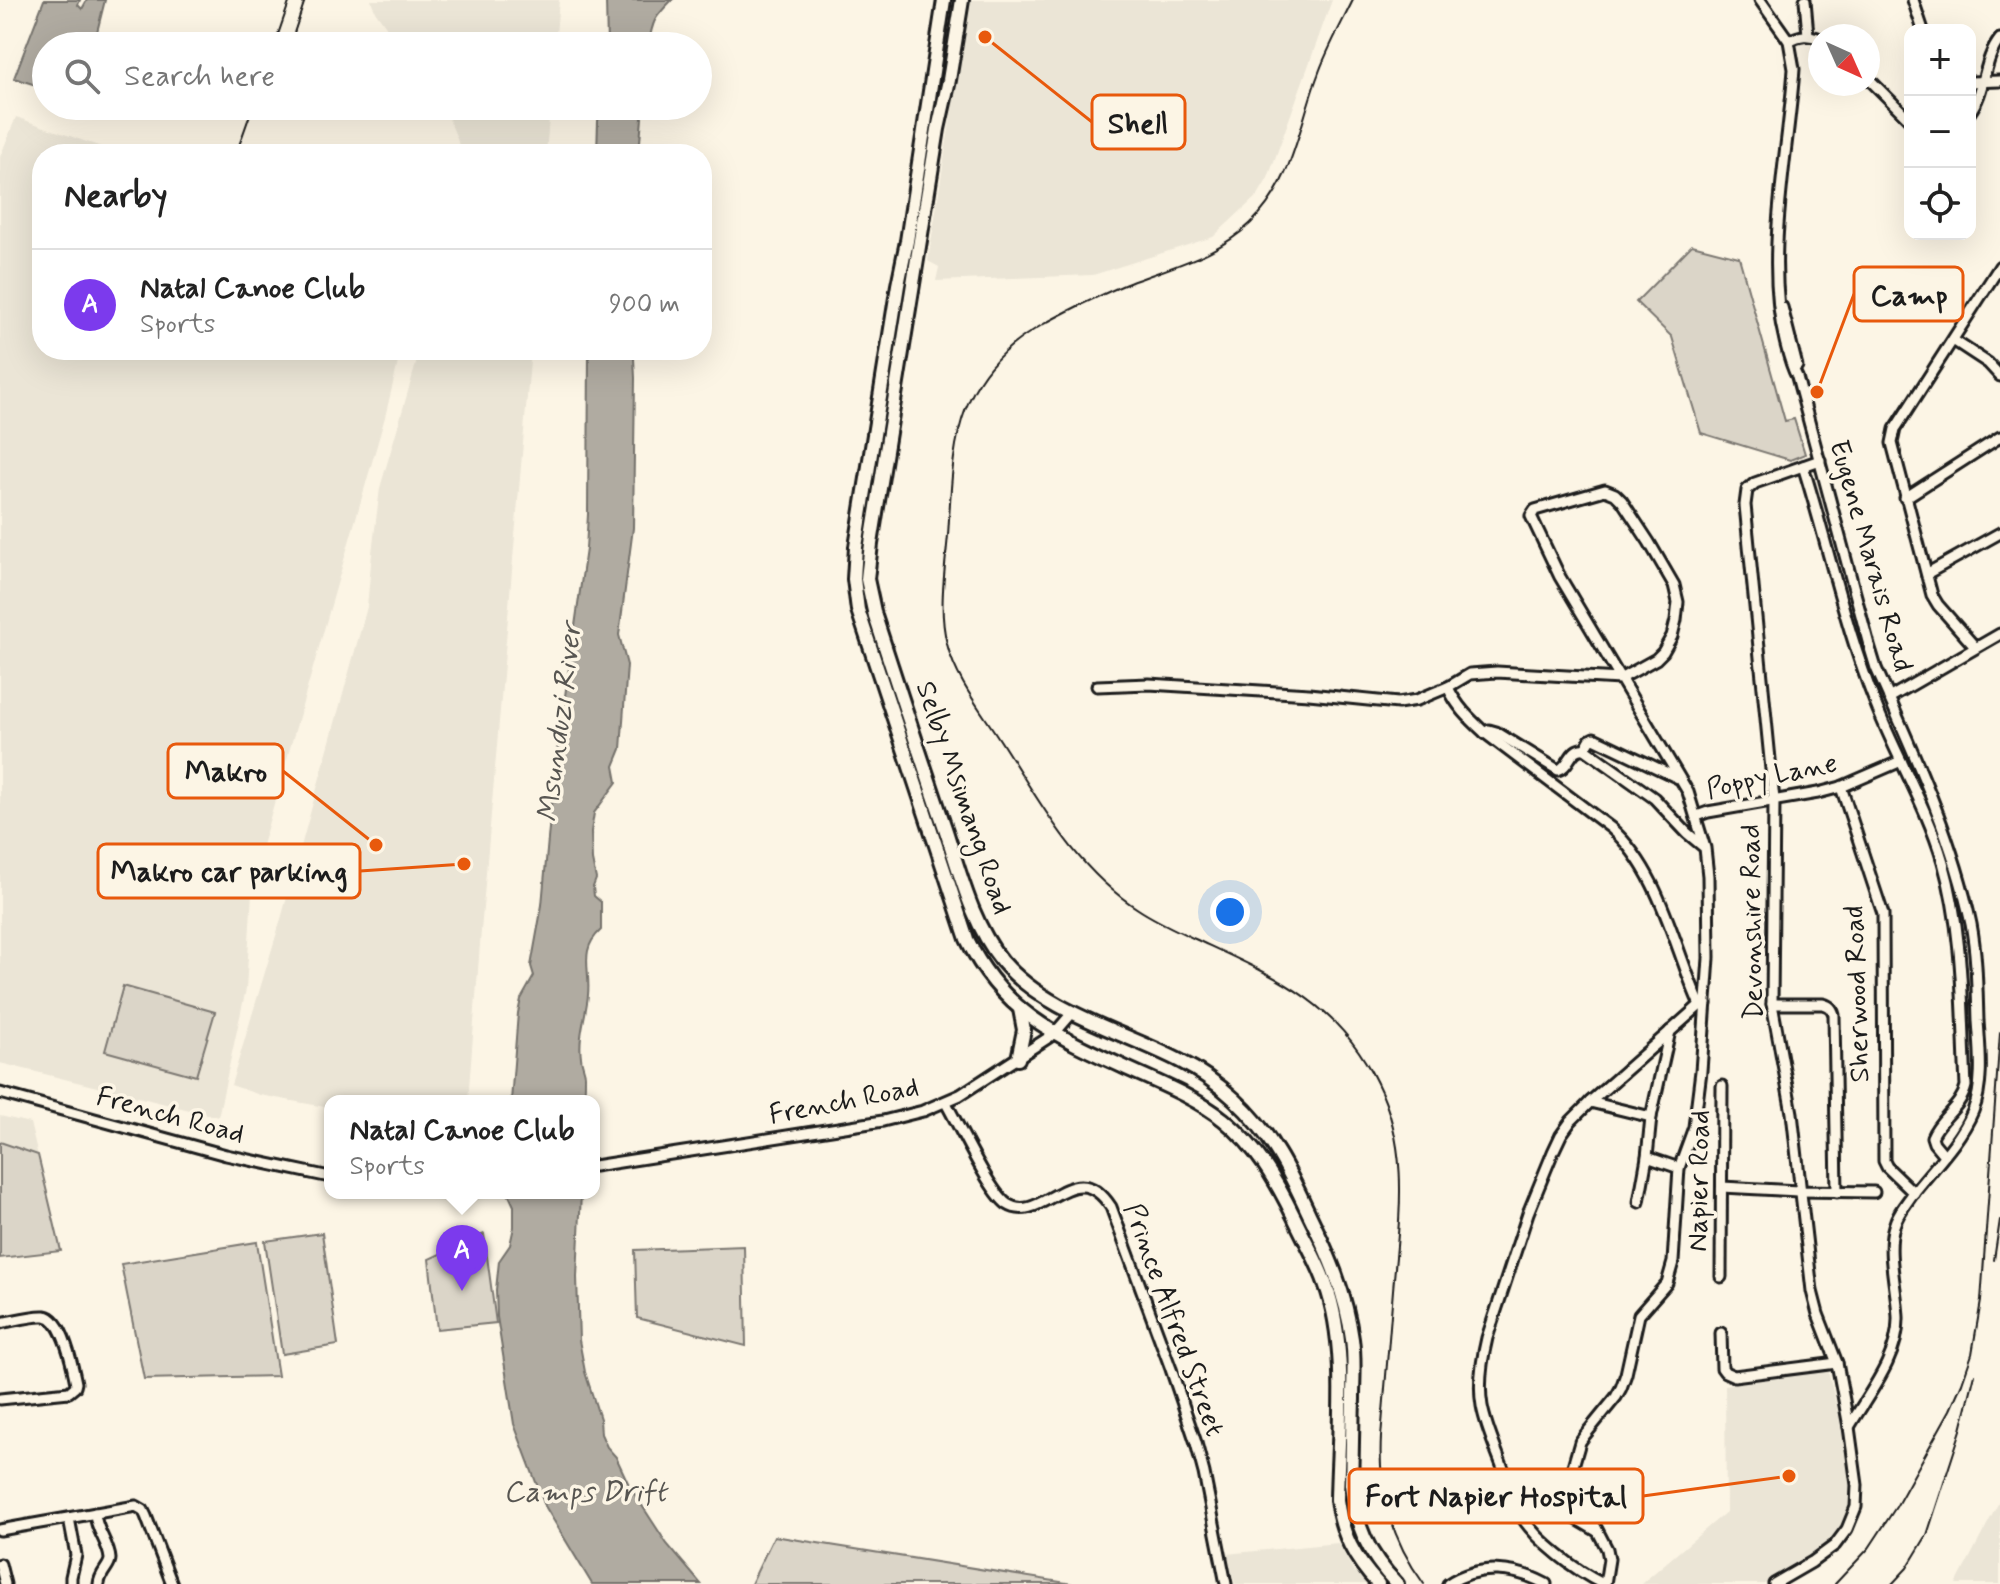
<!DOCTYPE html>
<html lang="en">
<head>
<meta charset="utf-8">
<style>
  :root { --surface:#fff; --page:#f2f2f2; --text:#222; --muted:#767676; --line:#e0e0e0; --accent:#7c3aed }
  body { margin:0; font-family:Mynerve,sans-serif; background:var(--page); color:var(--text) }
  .controls { position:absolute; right:24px; top:24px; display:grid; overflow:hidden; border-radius:16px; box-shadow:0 8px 32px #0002 }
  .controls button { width:72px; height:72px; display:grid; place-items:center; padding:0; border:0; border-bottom:2px solid var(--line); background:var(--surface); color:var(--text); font:40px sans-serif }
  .compass { position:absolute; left:1808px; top:24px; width:72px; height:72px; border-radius:50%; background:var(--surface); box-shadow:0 8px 32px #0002; rotate:135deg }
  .you { position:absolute; left:1230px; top:912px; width:28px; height:28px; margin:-20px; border:6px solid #fff; border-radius:50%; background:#1a73e8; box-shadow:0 0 0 12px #1a73e833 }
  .badge { display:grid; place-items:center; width:52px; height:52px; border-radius:50%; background:var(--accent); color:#fff; font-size:26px; font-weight:700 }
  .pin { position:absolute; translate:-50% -66px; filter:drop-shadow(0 2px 4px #0008) }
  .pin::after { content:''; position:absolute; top:42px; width:28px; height:24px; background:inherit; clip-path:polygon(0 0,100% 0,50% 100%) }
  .popup { position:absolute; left:324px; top:1095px; width:276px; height:104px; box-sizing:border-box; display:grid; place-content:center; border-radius:16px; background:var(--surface); filter:drop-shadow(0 2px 6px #0005); font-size:26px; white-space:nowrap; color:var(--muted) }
  .popup b { font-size:30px; color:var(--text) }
  .popup::after { content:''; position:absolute; left:50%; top:100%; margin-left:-16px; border:16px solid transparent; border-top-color:var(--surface) }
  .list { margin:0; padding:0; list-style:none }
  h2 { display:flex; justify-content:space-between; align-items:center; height:104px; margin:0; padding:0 32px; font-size:34px }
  h2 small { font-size:26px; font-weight:400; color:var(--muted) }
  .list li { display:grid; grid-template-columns:52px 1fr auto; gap:24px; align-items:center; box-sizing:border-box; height:112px; padding:0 32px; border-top:2px solid var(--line) }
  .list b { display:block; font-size:30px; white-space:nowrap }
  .list p { margin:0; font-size:26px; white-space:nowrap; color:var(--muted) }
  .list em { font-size:26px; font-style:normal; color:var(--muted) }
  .icon { flex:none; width:44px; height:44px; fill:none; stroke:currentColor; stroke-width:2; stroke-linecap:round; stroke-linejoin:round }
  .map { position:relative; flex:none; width:2000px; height:1584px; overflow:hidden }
  .search { position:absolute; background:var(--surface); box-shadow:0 8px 32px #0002; left:32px; top:32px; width:680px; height:88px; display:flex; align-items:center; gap:20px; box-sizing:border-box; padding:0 28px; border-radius:44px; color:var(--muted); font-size:30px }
  .panel { position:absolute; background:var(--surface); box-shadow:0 8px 32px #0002; left:32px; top:144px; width:680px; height:216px; border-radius:32px }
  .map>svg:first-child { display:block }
  .built { fill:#ebe5d6 }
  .green { fill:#dbd5c8; stroke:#7c7872; stroke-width:2 }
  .water { fill:#b0aba1; stroke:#75726c; stroke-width:2 }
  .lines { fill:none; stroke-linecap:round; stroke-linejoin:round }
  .minor-casing { stroke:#1c1c1c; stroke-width:15 }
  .major-casing { stroke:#1c1c1c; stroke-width:18 }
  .minor { stroke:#fcf5e5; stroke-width:9 }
  .major { stroke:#fcf5e5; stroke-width:12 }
  .rail { stroke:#1c1c1c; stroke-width:2 }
  .labels { text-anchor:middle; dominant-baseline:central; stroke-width:7; stroke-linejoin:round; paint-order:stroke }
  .street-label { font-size:28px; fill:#1c1c1c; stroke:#fcf5e5 }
  .water-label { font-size:30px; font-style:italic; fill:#575551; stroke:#fcf5e5 }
  .leader { fill:none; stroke:#e8590c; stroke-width:3 }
  .callout-dot { fill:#e8590c; stroke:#fcf5e5; stroke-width:3 }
  .callout { fill:#fcf5e5; stroke:#e8590c; stroke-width:3 }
  .callout-label { font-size:30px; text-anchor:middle; font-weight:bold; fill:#1c1c1c }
</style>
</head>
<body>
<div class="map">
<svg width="2000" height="1584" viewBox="0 0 2000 1584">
  <rect width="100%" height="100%" fill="#fcf5e5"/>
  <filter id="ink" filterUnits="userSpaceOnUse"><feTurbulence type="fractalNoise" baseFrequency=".0125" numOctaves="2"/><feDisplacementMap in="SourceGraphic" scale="16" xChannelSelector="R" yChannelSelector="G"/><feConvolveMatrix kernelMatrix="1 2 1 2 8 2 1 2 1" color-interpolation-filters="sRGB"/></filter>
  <g filter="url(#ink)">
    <g class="built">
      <path d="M371,0H559L555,46H400L375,11Z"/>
      <path d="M969,0H1332L1268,178L1258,195L1213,237L1093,275L936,281L939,267L928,261Z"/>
      <path d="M443,106H550L546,154H461L457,138Z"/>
      <path d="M16,117L121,154H42V350H401L385,417L253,877L246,989L218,1117L0,1063V157Z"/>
      <path d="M420,350H531L481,931L468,1101H330V1108L260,1095L231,1085L281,919L367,607L372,553L380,488Z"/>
      <path d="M0,1116L30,1123L61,1251L0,1258Z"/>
      <path d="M1828,1370L1856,1489L1855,1514L1824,1552L1764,1584H1641L1726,1512L1725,1385Z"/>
      <path d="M2000,1500V1584H1956Z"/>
      <path d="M1338,1543L1353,1570L1368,1584H1235L1226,1554Z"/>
    </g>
    <g class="green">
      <path d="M1692,245L1739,257L1785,421L1794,419L1805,454L1790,460L1701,433L1672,337L1636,302Z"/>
      <path d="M123,986L215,1012L196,1076L105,1051Z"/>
      <path d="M0,1142L38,1155L61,1251L0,1258Z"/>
      <path d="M322,1233L338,1345L282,1354L265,1241Z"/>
      <path d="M484,1234L496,1323L437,1329L429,1259Z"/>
      <path d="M257,1242L278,1376L144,1379L121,1264Z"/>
      <path d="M744,1246L746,1346L637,1318L635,1250Z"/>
      <path d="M774,1536L1073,1584H751Z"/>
    </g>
    <g class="water">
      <path d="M44,0H80L78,5L82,9L87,0H105L96,36L92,46H46L45,88L14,78Z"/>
      <path d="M606,0H672C654,18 653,20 648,46H607Z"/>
      <path d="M602,106H643L639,154H597L598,121Z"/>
      <path d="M589,350H639L634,358L635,378L633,528L619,635L627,665L621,749L614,766L617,782L594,813L591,832L592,860L596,879L593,887L594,896L601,902V930C578,951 591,969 588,995C586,1016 578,1036 581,1057C581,1064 585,1069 585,1076C585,1084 585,1093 584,1101H511L518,1013L521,999L534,976L531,966L542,905L554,773L586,549L588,514Z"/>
      <path d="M508,1193H581L577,1277L579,1340L585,1372L600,1419L601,1434L607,1447L616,1457L630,1487L667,1544L701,1584H592L545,1506L514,1424L497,1317L496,1290L499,1261L510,1245L514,1227V1206Z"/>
    </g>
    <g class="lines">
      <g class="minor-casing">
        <g id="minor">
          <path d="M1760,0L1789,41L1794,69C1788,155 1764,258 1785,341C1788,353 1791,366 1797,377L1869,645L1876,668C1913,752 1952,835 1971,924C1977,956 1977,989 1978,1021C1980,1050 1984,1084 1973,1111C1960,1142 1932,1169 1912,1195C1905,1205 1897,1214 1894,1226C1886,1252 1897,1290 1898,1317C1899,1357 1869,1393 1849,1427"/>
          <path d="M1805,0L1808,35"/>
          <path d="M1913,0L1923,30"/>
          <path d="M1789,41C1800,35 1808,34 1820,39"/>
          <path d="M1868,78L1910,120"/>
          <path d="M1970,82L2000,81"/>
          <path d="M1970,112C1986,90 1983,60 2000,39"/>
          <path d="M1782,307L1797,366"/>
          <path d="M1953,340L1988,363L2000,376"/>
          <path d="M1803,466C1828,545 1845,628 1876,705C1897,758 1927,807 1943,862C1964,935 1962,1011 1966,1086C1961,1108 1940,1117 1932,1137L1934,1143L1944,1155"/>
          <path d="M1905,498L2000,437"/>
          <path d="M1928,573L2000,533"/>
          <path d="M1975,647L1938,605L1932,595L1892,443L1895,429L1899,423L2000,266"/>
          <path d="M1097,686L1149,684L1309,694L1398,703L1417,700L1448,687"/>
          <path d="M1889,698L2000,634"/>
          <path d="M1485,733L1611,828C1661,873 1673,945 1700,1005L1706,1004"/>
          <path d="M1585,749L1590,740L1594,738L1678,778"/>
          <path d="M1841,787L1883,914L1884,1161L1887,1167L1914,1193"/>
          <path d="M1697,816L1708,812L1818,793L1841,787L1901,761"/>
          <path d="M1772,1004H1823C1830,1006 1832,1008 1834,1015L1837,1192"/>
          <path d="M0,1093L226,1155L330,1177"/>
          <path d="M1590,1102L1571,1121L1561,1135L1553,1152L1528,1213L1487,1338C1482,1359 1478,1384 1482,1406C1486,1428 1496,1449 1504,1471C1509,1486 1514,1503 1522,1517C1538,1542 1576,1571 1603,1584"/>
          <path d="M946,1103C958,1124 990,1192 1007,1204C1042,1227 1075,1151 1111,1207L1171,1369L1196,1443L1204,1473L1226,1584"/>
          <path d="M1651,1117L1590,1102L1700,1005"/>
          <path d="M1647,1157L1679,1168"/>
          <path d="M594,1166L883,1121L923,1111L960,1095L1054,1034L1073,1012"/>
          <path d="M1722,1187L1799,1191L1874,1192"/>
          <path d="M1639,1202L1647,1157L1651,1117L1670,1031"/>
          <path d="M1721,1277L1722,1086"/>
          <path d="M0,1323C12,1321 33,1315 45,1316C63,1318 73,1368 76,1383L75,1387L69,1392L0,1399"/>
          <path d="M1721,1333L1722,1368L1725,1372L1734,1376L1837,1363"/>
          <path d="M1507,1478L1597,1531"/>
          <path d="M95,1513C95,1529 109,1543 110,1559C110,1567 100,1572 99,1584"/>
          <path d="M69,1518L76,1555L71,1577V1584"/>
          <path d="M0,1530L136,1506L143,1510L146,1516L172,1584"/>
          <path d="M0,1564L5,1584"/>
          <path d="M1448,1584C1479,1564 1514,1567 1546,1584"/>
          <path d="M1605,1584L1609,1559L1607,1549L1577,1491L1573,1466L1580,1442L1585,1435L1616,1397L1621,1388L1626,1374L1639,1315L1667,1283L1673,1262L1679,1168L1694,1127L1701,1071L1709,958L1708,876L1705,848L1688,792L1560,577L1531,516L1535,510L1605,490L1615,494L1622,501L1649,542L1674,585L1678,602L1676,620L1672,636L1663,652L1656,659L1620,679L1497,672L1470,674L1448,687C1456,706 1470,719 1485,733L1489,730L1496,732L1558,770C1570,767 1570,747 1585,749L1654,798L1687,833L1705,848"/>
          <path d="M1774,1584L1812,1562L1835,1545L1847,1529L1856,1507L1857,1485L1849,1427L1837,1363L1818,1314L1812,1291L1792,1113L1772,1004L1774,800L1745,505L1747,490L1755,483L1820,460"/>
        </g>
      </g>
      <g class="major-casing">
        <g id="major">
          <path d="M944,0L907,241L898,285L856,547L854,579L858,610L967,939C1001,1010 1054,1035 1122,1066C1156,1082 1194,1096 1224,1120C1256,1146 1276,1180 1294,1217C1304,1239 1317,1260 1325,1283C1349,1346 1338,1433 1337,1500C1342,1535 1354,1558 1378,1584"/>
          <path d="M962,0L949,80L938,129L871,544L867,579L875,616C898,687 921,758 945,828C960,873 972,924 1002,961C1045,1012 1122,1031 1180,1061C1218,1080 1254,1113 1276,1150C1289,1170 1299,1193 1309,1214C1329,1255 1346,1294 1352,1339C1355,1359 1353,1379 1353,1399C1352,1428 1352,1456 1351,1484C1356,1526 1367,1553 1397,1584"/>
          <path d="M1018,1059L1024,1030L1020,1009"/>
        </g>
      </g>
      <use href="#minor" class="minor"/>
      <use href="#major" class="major"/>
      <g class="rail">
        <path d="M1353,0C1341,25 1327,49 1318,75C1298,128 1294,181 1251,223C1219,254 1177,265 1137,280C1117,287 1098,297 1078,306C1028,331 988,353 966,408C951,447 951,493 948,535C945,571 938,609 947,644C956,680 981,710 1000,740C1040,802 1075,869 1138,909C1156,921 1176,930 1195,939C1272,975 1338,1001 1377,1083C1411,1151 1399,1218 1393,1290C1389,1339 1385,1388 1381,1437C1378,1490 1392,1541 1424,1584"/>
        <path d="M294,33L305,0"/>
        <path d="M274,46L290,0"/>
        <path d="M236,154L253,106"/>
        <path d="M1994,1260L2000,1220"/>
        <path d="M1835,1584L1869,1548L1896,1507L1950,1410L1962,1383L1972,1354L1981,1301L2000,1033"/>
        <path d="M1892,1584L1907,1568L1927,1535L1961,1430L1975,1374"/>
      </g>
    </g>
  </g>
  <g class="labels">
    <g class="street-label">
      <text transform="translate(1870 556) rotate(74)">Eugene Marais Road</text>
      <text transform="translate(1772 777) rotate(-12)">Poppy Lane</text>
      <text transform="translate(963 798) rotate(71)">Selby Msimang Road</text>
      <text transform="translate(1753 922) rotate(-91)">Devonshire Road</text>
      <text transform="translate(1858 994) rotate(-92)">Sherwood Road</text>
      <text transform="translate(844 1102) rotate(-11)">French Road</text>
      <text transform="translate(170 1116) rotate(15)">French Road</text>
      <text transform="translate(1700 1181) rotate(-89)">Napier Road</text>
      <text transform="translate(1173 1320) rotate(70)">Prince Alfred Street</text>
    </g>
    <g class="water-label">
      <text transform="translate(560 723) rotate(-83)">Msunduzi River</text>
      <text x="585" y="1492">Camps Drift</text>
    </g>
  </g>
  <path class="leader" d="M985 37L1092 122M1817 392L1854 294M376 845L283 771M464 864L360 871M1789 1476L1643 1496"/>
  <g class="callout-dot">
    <circle cx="985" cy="37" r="8"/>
    <circle cx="1817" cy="392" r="8"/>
    <circle cx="376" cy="845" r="8"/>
    <circle cx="464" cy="864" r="8"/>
    <circle cx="1789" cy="1476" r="8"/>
  </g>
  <g class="callout">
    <rect x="1092" y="95" width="93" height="54" rx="8"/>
    <rect x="1854" y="267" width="109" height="54" rx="8"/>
    <rect x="168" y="744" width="115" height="54" rx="8"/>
    <rect x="98" y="844" width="262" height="54" rx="8"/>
    <rect x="1349" y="1469" width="294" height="54" rx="8"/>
  </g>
  <g class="callout-label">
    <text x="1138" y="133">Shell</text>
    <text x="1909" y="305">Camp</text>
    <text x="226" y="781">Makro</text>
    <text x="229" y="881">Makro car parking</text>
    <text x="1496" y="1506">Fort Napier Hospital</text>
  </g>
</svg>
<div class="controls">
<button>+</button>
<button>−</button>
<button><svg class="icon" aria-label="locate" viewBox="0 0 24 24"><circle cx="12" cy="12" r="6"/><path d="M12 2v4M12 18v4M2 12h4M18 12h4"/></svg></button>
</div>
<svg class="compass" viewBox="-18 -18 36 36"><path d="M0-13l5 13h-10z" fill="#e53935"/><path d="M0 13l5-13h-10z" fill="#767676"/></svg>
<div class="you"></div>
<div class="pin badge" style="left:462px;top:1291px">A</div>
<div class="popup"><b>Natal Canoe Club</b>Sports</div>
<div class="search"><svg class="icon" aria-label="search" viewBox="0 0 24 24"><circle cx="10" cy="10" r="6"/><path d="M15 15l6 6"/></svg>Search here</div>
<section class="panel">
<h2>Nearby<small></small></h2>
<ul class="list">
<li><span class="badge">A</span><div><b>Natal Canoe Club</b><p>Sports</p></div><em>900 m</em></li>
</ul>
</section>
</div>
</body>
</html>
